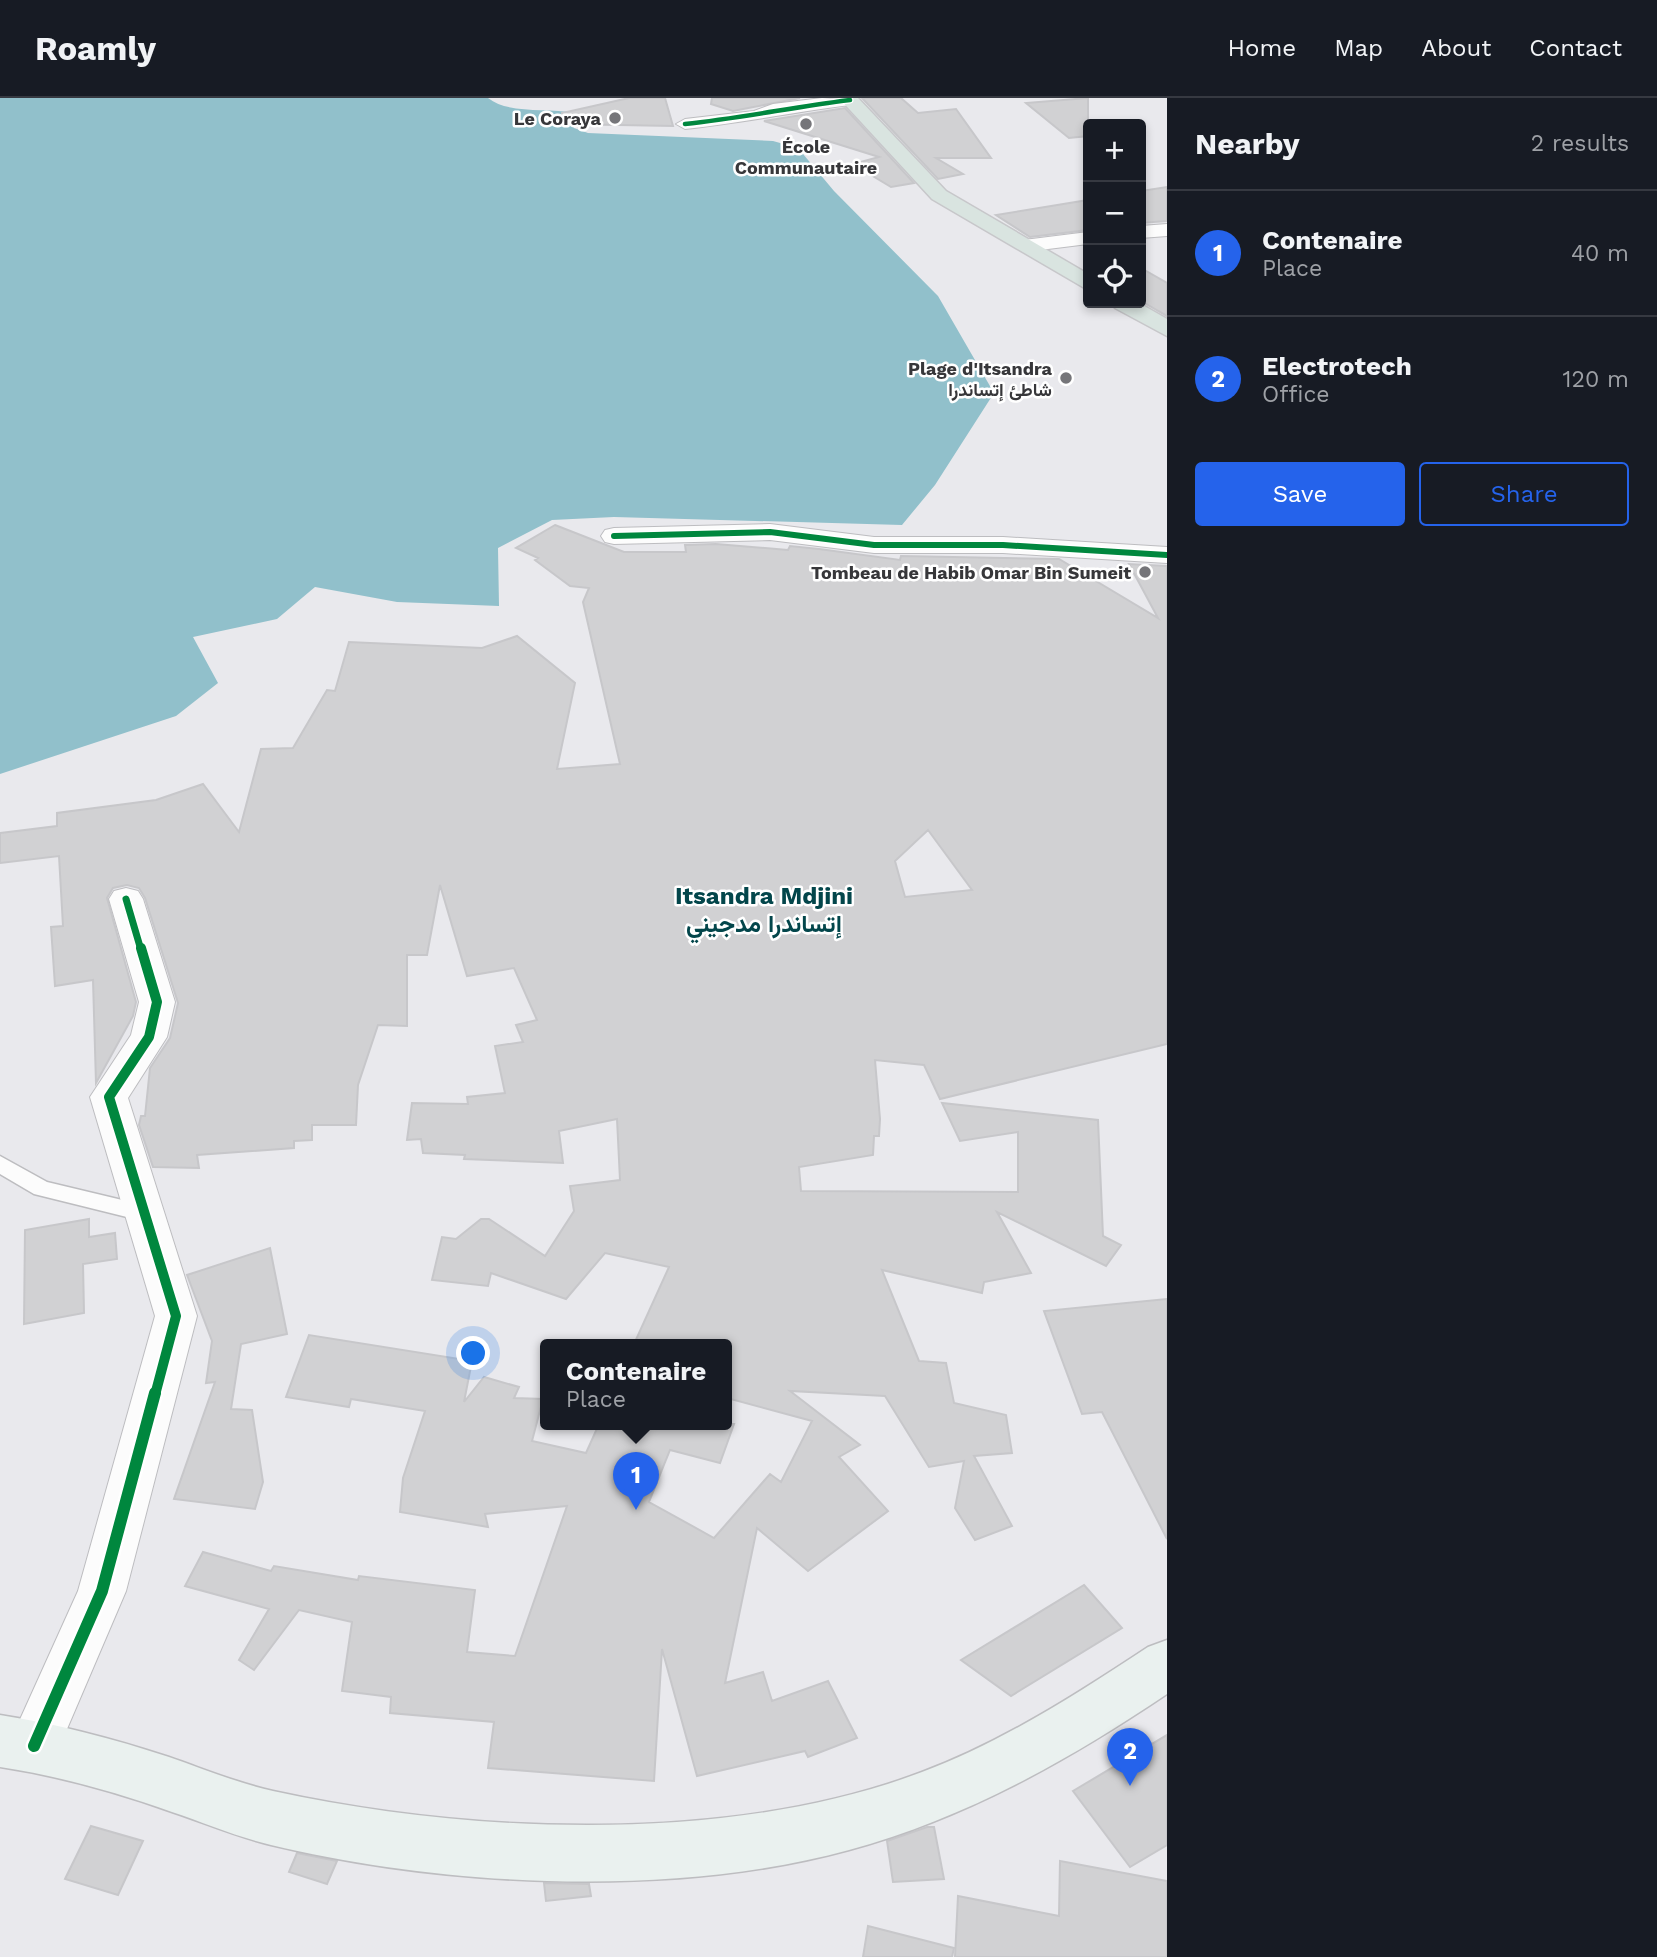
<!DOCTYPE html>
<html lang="en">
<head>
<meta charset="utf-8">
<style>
  :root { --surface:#171b24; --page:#242831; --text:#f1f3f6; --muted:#9ea1a6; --line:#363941; --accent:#2563eb }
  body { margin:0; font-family:"Work Sans",Vazirmatn,sans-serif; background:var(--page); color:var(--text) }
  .controls { position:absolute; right:21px; top:21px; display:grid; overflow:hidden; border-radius:7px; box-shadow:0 4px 10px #0003 }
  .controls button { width:63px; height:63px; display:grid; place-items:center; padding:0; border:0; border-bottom:2px solid var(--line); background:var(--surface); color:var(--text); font:35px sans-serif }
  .you { position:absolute; left:474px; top:1256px; width:24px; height:24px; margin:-18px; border:5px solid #fff; border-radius:50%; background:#1a73e8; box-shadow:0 0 0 10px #1a73e833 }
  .badge { display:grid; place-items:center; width:46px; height:46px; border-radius:50%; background:var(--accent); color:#fff; font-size:23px; font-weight:700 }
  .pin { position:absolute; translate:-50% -58px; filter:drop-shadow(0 2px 4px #0008) }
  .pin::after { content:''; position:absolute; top:37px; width:24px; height:21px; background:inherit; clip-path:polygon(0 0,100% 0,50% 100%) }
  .popup { position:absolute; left:540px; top:1241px; width:192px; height:91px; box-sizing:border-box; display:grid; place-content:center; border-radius:7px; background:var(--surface); filter:drop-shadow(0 2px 5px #0005); font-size:23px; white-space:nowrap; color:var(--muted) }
  .popup b { font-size:26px; color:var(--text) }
  .popup::after { content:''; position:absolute; left:50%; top:100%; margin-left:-14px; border:14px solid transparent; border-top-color:var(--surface) }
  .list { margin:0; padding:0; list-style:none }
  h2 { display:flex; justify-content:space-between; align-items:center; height:91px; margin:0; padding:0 28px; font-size:30px }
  h2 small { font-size:23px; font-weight:400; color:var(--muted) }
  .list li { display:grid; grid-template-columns:46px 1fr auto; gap:21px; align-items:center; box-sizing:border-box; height:126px; padding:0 28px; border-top:2px solid var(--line) }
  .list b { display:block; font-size:26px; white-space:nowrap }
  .list p { margin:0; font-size:23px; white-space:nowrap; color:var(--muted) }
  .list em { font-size:23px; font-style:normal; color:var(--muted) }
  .actions { display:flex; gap:14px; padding:21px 28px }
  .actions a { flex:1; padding:16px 0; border:2px solid var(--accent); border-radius:7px; text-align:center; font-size:24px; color:var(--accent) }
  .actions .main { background:var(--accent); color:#fff }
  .icon { flex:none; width:38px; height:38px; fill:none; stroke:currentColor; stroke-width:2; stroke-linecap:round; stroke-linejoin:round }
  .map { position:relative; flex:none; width:1167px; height:1859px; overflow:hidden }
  header { display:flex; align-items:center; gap:42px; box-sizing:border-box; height:98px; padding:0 35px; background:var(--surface); border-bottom:2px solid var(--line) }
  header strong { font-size:33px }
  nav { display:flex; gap:38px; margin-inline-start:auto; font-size:24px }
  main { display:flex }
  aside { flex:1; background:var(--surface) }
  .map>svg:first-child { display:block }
  .water { fill:#91c0cb }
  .building { fill:#d1d1d3; stroke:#c7c7ca; stroke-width:2; fill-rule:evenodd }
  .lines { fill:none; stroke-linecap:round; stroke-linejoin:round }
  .lane-casing { stroke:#bdbdc0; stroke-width:3 }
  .street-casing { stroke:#bdbdc0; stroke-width:2 }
  .secondary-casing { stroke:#bdbdc0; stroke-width:3 }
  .primary-casing { stroke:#c7c7ca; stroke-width:3 }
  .lane { fill:#fcfcfc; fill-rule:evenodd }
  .street { fill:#fcfcfc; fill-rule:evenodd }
  .secondary { fill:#eaf1ef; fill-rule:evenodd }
  .primary { fill:#d9e4e0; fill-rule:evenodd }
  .cycleway-far4-casing { stroke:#fff; stroke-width:7 }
  .cycleway-far3-casing { stroke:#fff; stroke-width:9 }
  .cycleway-far2-casing { stroke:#fff; stroke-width:10 }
  .cycleway-far1-casing { stroke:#fff; stroke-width:14 }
  .cycleway-casing { stroke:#fff; stroke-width:17 }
  .cycleway-far4 { stroke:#00873e; stroke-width:4.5 }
  .cycleway-far3 { stroke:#00873e; stroke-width:6 }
  .cycleway-far2 { stroke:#00873e; stroke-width:7 }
  .cycleway-far1 { stroke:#00873e; stroke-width:10 }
  .cycleway { stroke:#00873e; stroke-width:12 }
  .poi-dot { fill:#757579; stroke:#fff; stroke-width:2.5 }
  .labels { text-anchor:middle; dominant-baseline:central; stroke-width:5; stroke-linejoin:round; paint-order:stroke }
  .far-poi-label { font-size:18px; font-weight:bold; fill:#37373a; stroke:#fff; text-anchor:end }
  .quarter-label { font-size:24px; font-weight:bold; fill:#03464b; stroke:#fff }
</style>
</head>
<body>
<header>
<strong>Roamly</strong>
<nav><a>Home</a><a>Map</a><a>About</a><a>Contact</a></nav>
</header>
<main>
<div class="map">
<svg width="1167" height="1859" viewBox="0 0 1167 1859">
  <rect width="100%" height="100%" fill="#e9e9ed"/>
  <path class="water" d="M0,0H488C510,17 547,9 574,15L571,23L574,30L588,35L773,43L798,50L834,93L938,198L994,295L935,387L902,427L614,419L552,422L498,450L499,508L397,504L315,489L277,521L193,539L218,585L176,618L0,676Z"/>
  <g class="building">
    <path d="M629,0H665L673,28L563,26L562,15Z"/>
    <path d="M712,0H800L733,13L711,6Z"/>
    <path d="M862,0H901L918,15L956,11L991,60H936L963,76L938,81Z"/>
    <path d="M1088,0V38L1069,40L1026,5Z"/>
    <path d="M845,10L914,85L891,89L853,66L879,59L764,23Z"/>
    <path d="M1167,89V123L1141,125V93Z"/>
    <path d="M1088,102V132L1030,139L996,117Z"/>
    <path d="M1141,170L1167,185V218L1141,203Z"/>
    <path d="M555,427L624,454H686L685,447L716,446L788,452L790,448L819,451L900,462L901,458L1059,461L1158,520L1129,466L1167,468V946L940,1001L924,967L875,962L880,1021L879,1038H874L873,1057L799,1069L801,1093L1018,1094V1034L960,1043L942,1005L1098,1022L1103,1138L1121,1147L1106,1168L997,1114L1031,1175L984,1184L982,1195L882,1172L919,1263L946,1265L954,1305L1006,1317L1012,1355L974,1358L1012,1428L975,1442L955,1410L964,1363L929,1369L885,1298L790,1293L860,1347L839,1359L888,1413L808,1473L757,1430L725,1585L763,1574L772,1603L828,1583L857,1640L808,1659L805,1653L697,1678L662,1551L654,1683L488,1670L494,1624L390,1615L391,1599L342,1593L352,1524L299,1512L254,1572L239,1562L269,1511L185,1488L203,1454L271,1473L274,1468L358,1482L359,1478L475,1492L467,1554L515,1558L567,1408L485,1416L488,1429L400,1414L403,1380L425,1313L351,1301L349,1309L286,1299L309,1237L472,1263L464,1304L484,1279L519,1289L514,1300L543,1301L532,1343L586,1355L599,1326H734L720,1365L670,1352L649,1404L714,1440L770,1376L781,1384L812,1323L727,1300V1246H634L669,1169L605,1155L566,1201L491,1175L488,1188L432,1182L442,1139L456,1141L481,1121H489L545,1158L574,1113L570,1088L620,1082L617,1021L559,1033L563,1065L464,1061L465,1057L423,1055L421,1041L407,1042L412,1005L468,1006L467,999L505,995L495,948L523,944L516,927L537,922L514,870L467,878L440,787L427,857H407V928L378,927L358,987L356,1027H312V1042L294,1043V1050L197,1057L199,1070L153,1069L139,1027L141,1018H145L150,970L170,940L178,905L145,800L139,790L127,787L113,790L107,800L136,904L133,918L96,985L93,882L55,888L51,829L63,828L59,758L0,765V735L57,728V715L156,702L203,686L239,734L261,651L293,650L327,592L335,593L349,544L482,550L517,538L575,585L557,671L620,666L583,504L589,490L570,488L535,462L538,460L516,450ZM928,732L972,792L905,799L895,763Z"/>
    <path d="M89,1121V1139L115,1135L117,1161L83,1166L84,1215L24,1226L25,1132Z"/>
    <path d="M270,1150L287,1236L241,1246L231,1311L252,1312L263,1384L255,1411L174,1401L215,1284L206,1285L212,1243L187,1177Z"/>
    <path d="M1167,1201V1441L1102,1314L1082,1316L1044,1213Z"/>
    <path d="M1084,1487L1122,1530L1011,1598L961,1562Z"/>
    <path d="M1167,1637V1747L1130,1769L1073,1693Z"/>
    <path d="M91,1728L143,1743L118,1797L65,1781Z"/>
    <path d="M927,1729H934L944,1781L893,1784L887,1743Z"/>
    <path d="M297,1755L337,1763L327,1786L289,1774Z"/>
    <path d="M1060,1763L1167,1783V1859H955L958,1798L1059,1818Z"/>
    <path d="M544,1785L589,1786L591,1798L546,1803Z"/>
    <path d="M868,1828L954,1850L952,1859H863Z"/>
  </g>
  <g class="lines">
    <g class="lane-casing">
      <path id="lane" d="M0,1058L47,1084L143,1107L151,1109L154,1115L151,1121L143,1123L34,1096L0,1076Z"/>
    </g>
    <g class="street-casing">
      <g id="street">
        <path d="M822,0L859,2L850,7C794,14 741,25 685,31L676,26L685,21L754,13L773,6Z"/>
        <path d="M1167,126V138L1141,140V128Z"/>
        <path d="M1088,134V146L1024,154L1014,148L1024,142Z"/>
        <path d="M770,426L874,439H1003L1167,449V465L1003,455H874L770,442L614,446L605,444L601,438L605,432L614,430Z"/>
        <path d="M126,790L138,793L143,801L175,904L167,939L128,1000L197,1218L126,1493L52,1666L34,1673L16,1666L8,1648L78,1493L155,1218L90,999L131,937L139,904L109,801L114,793Z"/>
      </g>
    </g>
    <g class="secondary-casing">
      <path id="secondary" d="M1167,1542V1596C1069,1662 964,1721 849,1752C674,1800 446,1789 271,1747C237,1739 205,1725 172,1714C116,1694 59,1678 0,1669V1617C58,1626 114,1641 169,1659C204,1671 237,1685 273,1693C470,1736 730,1747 922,1674C1002,1644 1077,1596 1148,1549Z"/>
    </g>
    <g class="primary-casing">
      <g id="primary">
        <path d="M839,0H858L946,93L1088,176V192L932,101Z"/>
        <path d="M1112,205H1139L1167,221V238L1115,210Z"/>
      </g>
    </g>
    <use href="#lane" class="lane"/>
    <use href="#street" class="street"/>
    <use href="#secondary" class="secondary"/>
    <use href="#primary" class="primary"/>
    <g class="cycleway-far4-casing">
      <path id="cycleway-far4" d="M685,26C741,20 794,9 850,2"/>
    </g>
    <g class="cycleway-far3-casing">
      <path id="cycleway-far3" d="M614,438L770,434L874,447H1003L1167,457"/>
    </g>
    <g class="cycleway-far2-casing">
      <path id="cycleway-far2" d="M126,801L141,852"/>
    </g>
    <g class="cycleway-far1-casing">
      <path id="cycleway-far1" d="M141,850L157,904L149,939L109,999L176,1218L155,1297"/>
    </g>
    <g class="cycleway-casing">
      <path id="cycleway" d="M34,1648L102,1493L155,1295"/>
    </g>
    <use href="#cycleway-far4" class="cycleway-far4"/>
    <use href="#cycleway-far3" class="cycleway-far3"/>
    <use href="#cycleway-far2" class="cycleway-far2"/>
    <use href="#cycleway-far1" class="cycleway-far1"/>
    <use href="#cycleway" class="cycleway"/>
  </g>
  <g class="poi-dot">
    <circle cx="615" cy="20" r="7"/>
    <circle cx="806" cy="26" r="7"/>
    <circle cx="1066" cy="280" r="7"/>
    <circle cx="1145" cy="474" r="7"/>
  </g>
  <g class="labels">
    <g class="far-poi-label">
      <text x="601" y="20">Le Coraya</text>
      <text x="806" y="48" text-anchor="middle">École<tspan x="806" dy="21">Communautaire</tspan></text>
      <text x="1052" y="270">Plage d'Itsandra<tspan x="1052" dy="21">شاطئ إتساندرا</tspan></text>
      <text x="1131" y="474">Tombeau de Habib Omar Bin Sumeit</text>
    </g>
    <g class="quarter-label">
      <text x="764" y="798">Itsandra Mdjini<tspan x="764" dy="28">إتساندرا مدجيني</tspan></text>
    </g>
  </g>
</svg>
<div class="controls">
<button>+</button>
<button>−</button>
<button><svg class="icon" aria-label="locate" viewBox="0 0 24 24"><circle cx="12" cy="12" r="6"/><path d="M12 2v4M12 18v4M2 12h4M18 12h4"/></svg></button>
</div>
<div class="you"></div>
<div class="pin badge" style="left:636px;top:1412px">1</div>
<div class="popup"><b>Contenaire</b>Place</div>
<div class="pin badge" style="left:1130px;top:1688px">2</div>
</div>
<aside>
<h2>Nearby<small>2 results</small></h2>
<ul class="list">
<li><span class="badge">1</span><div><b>Contenaire</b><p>Place</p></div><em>40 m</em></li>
<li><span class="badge">2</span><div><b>Electrotech</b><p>Office</p></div><em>120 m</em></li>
</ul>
<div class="actions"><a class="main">Save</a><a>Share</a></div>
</aside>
</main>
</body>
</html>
